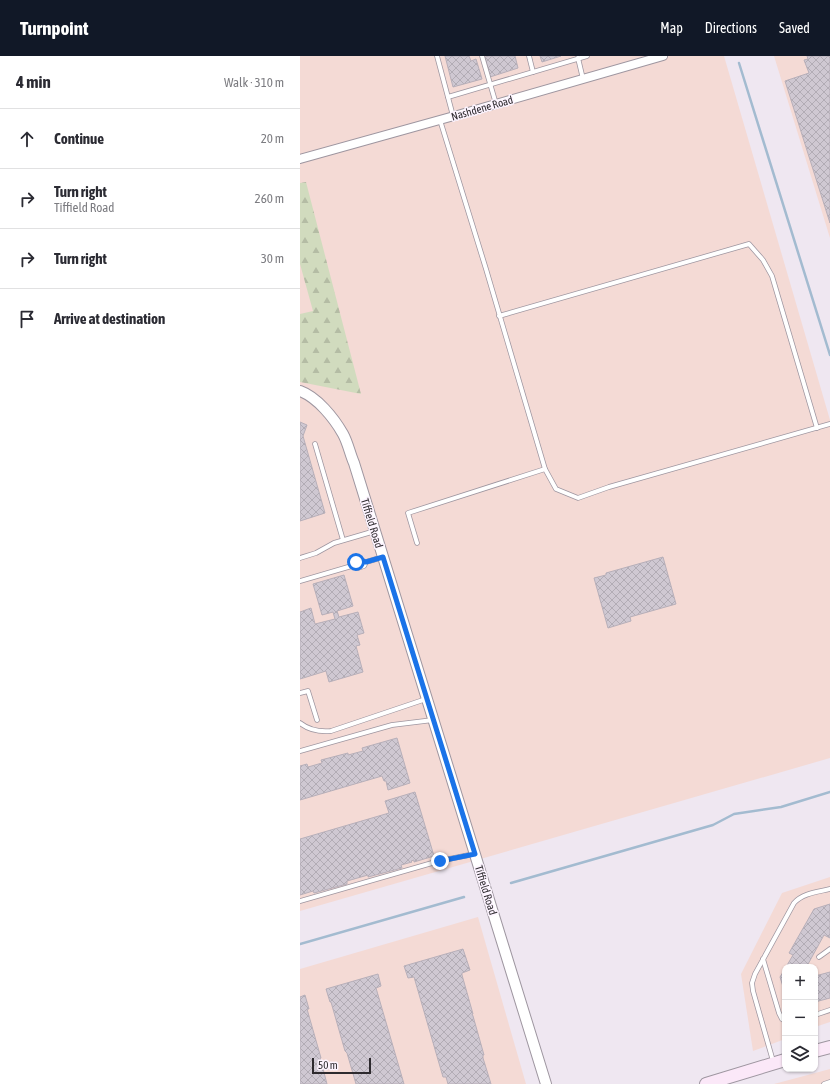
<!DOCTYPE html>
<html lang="en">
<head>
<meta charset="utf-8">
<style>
  :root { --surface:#fff; --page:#f2f2f3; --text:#2b2b33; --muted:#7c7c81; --line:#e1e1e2; --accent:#111827 }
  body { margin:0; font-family:"Asap Condensed",sans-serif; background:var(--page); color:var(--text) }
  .controls { position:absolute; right:12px; bottom:12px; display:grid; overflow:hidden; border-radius:8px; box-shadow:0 1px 3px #0004 }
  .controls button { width:36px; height:36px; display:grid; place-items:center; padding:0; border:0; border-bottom:1px solid var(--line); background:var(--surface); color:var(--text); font:20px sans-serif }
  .scale { position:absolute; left:12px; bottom:10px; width:59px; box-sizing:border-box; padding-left:4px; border:2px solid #2d2a2e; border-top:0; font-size:11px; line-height:14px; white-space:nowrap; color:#2d2a2e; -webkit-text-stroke:3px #fdf4ff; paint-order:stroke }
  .stop { position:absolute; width:12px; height:12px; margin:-9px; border:3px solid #1a73e8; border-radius:50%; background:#fff }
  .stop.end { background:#1a73e8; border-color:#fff; box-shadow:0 1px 4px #0008 }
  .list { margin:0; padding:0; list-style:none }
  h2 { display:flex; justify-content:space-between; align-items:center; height:52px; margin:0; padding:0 16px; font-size:17px }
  h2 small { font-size:13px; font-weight:400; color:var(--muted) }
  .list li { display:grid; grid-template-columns:26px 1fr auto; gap:12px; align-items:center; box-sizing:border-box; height:60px; padding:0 16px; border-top:1px solid var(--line) }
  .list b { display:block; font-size:15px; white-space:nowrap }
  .list p { margin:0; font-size:13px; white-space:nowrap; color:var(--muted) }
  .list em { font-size:13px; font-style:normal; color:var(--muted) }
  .icon { flex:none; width:22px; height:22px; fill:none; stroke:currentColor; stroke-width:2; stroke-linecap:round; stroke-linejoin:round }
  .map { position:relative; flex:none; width:530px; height:1028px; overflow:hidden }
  header { display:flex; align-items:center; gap:24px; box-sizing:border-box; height:56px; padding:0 20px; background:var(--accent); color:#fff }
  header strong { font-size:19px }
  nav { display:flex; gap:22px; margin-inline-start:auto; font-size:14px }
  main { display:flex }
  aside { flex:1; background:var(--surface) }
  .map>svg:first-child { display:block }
  .industrial { fill:#f4dad5 }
  .forest { fill:url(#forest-firs) }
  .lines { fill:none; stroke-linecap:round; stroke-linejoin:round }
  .stream { stroke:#a3bbd0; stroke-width:2.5 }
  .building { fill:url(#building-cross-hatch); stroke:#b7afb9 }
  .service-casing { stroke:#9e96a0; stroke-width:5.5 }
  .minor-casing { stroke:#9e96a0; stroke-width:10 }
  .tertiary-casing { stroke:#9e96a0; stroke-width:12 }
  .secondary-casing { stroke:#9e96a0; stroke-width:14 }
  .service { stroke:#fff; stroke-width:4 }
  .minor { stroke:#fff; stroke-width:8 }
  .tertiary { stroke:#fff; stroke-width:10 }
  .secondary { stroke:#fbe8f8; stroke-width:12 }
  .route { stroke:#1a73e8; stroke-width:5 }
  .labels { text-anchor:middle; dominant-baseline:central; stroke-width:3; stroke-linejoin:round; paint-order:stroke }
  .street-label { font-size:11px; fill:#2d2a2e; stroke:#fdf4ff }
</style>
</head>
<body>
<header>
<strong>Turnpoint</strong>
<nav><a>Map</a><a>Directions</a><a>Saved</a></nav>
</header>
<main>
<aside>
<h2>4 min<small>Walk · 310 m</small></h2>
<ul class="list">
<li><svg class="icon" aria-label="ahead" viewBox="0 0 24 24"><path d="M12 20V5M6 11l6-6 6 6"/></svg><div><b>Continue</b></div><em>20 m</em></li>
<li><svg class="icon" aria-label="right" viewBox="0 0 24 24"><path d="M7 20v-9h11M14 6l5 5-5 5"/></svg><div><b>Turn right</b><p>Tiffield Road</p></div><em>260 m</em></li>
<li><svg class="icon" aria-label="right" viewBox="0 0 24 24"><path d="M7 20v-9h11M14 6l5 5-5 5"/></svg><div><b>Turn right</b></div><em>30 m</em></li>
<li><svg class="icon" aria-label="arrive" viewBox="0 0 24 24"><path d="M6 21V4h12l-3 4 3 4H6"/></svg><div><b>Arrive at destination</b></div></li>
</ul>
</aside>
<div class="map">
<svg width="530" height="1028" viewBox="0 0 530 1028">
  <defs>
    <pattern id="forest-firs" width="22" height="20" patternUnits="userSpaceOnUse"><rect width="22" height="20" fill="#d1dbbe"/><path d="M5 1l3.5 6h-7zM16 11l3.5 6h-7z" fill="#b4bca4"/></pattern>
    <pattern id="building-cross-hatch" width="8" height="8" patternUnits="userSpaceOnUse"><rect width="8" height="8" fill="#cfc8d2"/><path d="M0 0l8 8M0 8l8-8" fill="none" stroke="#b2acb5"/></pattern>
  </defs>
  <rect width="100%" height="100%" fill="#efe7f1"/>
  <g class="industrial">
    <path d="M0,0H424L530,364V702L0,855Z"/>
    <path d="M474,0H530V182Z"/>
    <path d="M530,821V966L515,971V911H485V983L453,995L441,918L482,837Z"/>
    <path d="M178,861L226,1028H0V913Z"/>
    <path d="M530,1013V1028H474Z"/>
  </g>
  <path class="forest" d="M6,126L61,338L0,326V258L13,255L0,208V127Z"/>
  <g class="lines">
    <g class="stream">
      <path d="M439,7L530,299"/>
      <path d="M211,827L413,769L434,758L481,751L530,736"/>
      <path d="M0,888L164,841"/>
    </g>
  </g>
  <g class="building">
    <path d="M145,0H169L171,5L176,3L182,23L153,31Z"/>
    <path d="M189,0H215L218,12L190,21L185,1Z"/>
    <path d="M240,0H261L242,6Z"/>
    <path d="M507,0H530V167L485,25L509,17L504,4L508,3Z"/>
    <path d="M0,366L7,369L3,380L25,457L0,465Z"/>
    <path d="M363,501L376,548L330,561L331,565L308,572L294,522L306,519V517Z"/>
    <path d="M44,519L53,550L37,555L39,561L58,556L64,577L57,579L60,589L56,590L63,616L29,626L26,615L0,623V556L11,552L15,568L35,563L33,556L22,559L13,528Z"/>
    <path d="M97,682L110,727L88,734L86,725H84L82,720L0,744V710L7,708L8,711L22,707L21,704L48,697V699L63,695L62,692Z"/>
    <path d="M115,736L134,800L114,806V804L111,805L112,806L101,809L102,812L68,821V819L47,825V828L14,837L13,835L0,839V783L89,757L85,745Z"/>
    <path d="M530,848V882L524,879L507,910L508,911H486L493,899L489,897L514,853Z"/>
    <path d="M163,893L170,914L162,917V919L173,958H172L173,960L184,999H183V1002L191,1028H148L146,1021H143L114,921L108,922L104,910Z"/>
    <path d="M485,913V937L480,921Z"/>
    <path d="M530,916V942L515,946V920Z"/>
    <path d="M78,918L81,930L76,932L104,1028H56L47,997L45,995L31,946H30L26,933Z"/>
    <path d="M5,939L9,953H7L21,1002H20L21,1005L27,1028H0V941Z"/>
  </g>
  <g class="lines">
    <g class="service-casing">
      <g id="service">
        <path d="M137,0L153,60"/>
        <path d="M182,0L196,48"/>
        <path d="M229,0L233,16"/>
        <path d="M278,2L283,23"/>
        <path d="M148,41L287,0"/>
        <path d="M140,64L186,213L245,413"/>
        <path d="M199,260L449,188L463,204L472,220L517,372"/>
        <path d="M15,388L43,484"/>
        <path d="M117,487L108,457L245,413L256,433L278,442L309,431L530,368"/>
        <path d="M0,502L16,497L34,487L75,475"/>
        <path d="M66,506L83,501"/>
        <path d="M0,525L55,509L56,506L62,505L66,506L64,510L58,512L55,509"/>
        <path d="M0,637L8,635L17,664"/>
        <path d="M0,667C9,674 20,676 31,675L126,643"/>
        <path d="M0,695L92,669L133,664"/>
        <path d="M0,845L139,805L174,798"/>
        <path d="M519,901L530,893"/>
        <path d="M463,903L479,957L482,963L485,965"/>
        <path d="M515,959L530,954"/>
        <path d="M473,1005L453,935L452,927L455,918L494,847C503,837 518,836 530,833"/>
        <path d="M524,1028L530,1026"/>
      </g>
    </g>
    <g class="minor-casing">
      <path id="minor" d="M0,103L154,60L363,0"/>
    </g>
    <g class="tertiary-casing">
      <path id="tertiary" d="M0,335C17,341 34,362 43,378C48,387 50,398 54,407L246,1028"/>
    </g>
    <g class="secondary-casing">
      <g id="secondary">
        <path d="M515,995L530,991"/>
        <path d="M406,1028L485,1004"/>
      </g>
    </g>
    <use href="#service" class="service"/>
    <use href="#minor" class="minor"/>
    <use href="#tertiary" class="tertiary"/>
    <use href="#secondary" class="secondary"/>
  </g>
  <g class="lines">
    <path class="route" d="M56,506L62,505L66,506L83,501L175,798L140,805"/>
  </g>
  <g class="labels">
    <g class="street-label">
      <text transform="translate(182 52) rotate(-16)">Nashdene Road</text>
      <text transform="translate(72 467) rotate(73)">Tiffield Road</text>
      <text transform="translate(186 834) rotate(73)">Tiffield Road</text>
    </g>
  </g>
</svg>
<div class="controls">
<button>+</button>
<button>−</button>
<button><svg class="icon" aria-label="layers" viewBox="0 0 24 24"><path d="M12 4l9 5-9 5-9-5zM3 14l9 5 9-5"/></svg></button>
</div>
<div class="scale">50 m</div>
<div class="stop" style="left:56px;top:506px"></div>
<div class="stop end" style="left:140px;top:805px"></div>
</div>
</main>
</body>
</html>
